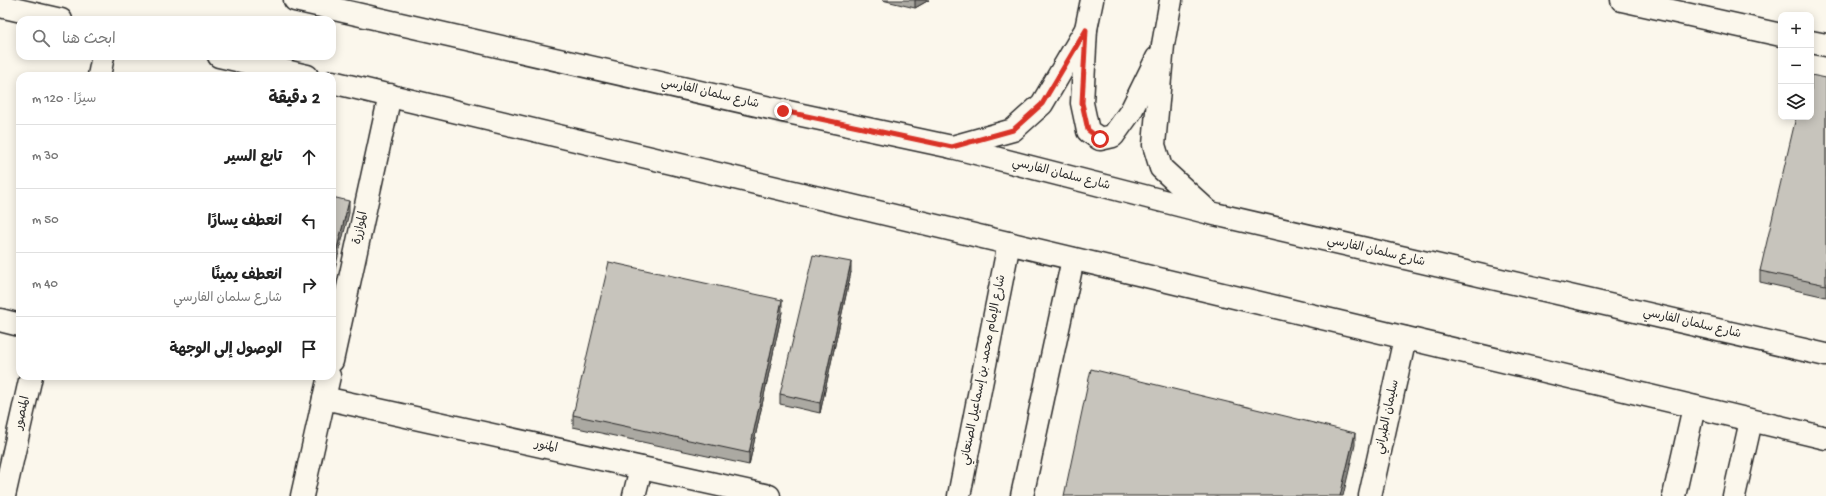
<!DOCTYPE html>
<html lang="ar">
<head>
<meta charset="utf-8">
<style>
  :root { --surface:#fff; --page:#f2f2f2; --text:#222; --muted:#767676; --line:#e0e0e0 }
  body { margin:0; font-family:"Gochi Hand","Playpen Sans Arabic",sans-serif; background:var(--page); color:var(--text); direction:rtl }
  .controls { position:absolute; right:12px; top:12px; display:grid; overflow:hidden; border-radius:8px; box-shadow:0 2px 10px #0003 }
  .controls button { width:36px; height:36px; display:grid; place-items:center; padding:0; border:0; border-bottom:1px solid var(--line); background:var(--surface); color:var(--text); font:20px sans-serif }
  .stop { position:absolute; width:12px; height:12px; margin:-9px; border:3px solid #d93025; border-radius:50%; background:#fff }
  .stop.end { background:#d93025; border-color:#fff; box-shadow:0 1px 4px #0008 }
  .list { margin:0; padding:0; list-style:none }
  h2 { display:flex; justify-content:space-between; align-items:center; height:52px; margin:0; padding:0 16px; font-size:17px }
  h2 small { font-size:13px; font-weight:400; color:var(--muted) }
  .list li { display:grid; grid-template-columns:26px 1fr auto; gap:12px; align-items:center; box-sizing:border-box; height:64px; padding:0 16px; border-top:1px solid var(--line) }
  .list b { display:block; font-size:15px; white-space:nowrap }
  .list p { margin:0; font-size:13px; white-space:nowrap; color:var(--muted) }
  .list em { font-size:13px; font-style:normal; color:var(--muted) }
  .icon { flex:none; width:22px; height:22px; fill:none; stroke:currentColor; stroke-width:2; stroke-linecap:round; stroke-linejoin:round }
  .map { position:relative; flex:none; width:1826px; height:496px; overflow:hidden; direction:ltr }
  .search { position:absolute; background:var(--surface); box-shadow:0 2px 10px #0003; left:16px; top:16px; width:320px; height:44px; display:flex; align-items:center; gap:10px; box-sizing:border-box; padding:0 14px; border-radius:12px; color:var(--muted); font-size:15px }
  .panel { position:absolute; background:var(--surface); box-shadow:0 2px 10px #0003; left:16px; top:72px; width:320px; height:308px; border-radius:12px; direction:rtl }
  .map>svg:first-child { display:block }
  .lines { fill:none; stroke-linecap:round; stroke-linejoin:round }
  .street-casing { stroke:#2b2b2b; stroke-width:25 }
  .secondary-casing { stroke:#2b2b2b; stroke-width:25 }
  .street { stroke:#fbf7ec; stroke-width:22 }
  .secondary { stroke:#fbf7ec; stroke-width:22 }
  .wall { fill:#aba9a2; stroke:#2b2b2b }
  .shaded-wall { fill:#8b8984; stroke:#2b2b2b }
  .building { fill:#c7c4bc; stroke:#2b2b2b }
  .route { stroke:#d93025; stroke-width:5 }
  .labels { text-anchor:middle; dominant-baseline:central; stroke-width:3.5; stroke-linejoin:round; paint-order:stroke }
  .street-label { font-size:12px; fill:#2b2b2b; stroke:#fbf7ec }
</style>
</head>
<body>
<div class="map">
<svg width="1826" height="496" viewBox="0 0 1826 496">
  <rect width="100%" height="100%" fill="#fbf7ec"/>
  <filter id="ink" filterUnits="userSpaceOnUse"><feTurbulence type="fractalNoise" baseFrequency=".025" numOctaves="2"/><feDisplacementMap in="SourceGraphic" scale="8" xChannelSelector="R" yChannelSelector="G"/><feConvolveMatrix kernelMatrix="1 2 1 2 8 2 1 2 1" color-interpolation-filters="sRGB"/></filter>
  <g filter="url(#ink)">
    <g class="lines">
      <g class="street-casing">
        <g id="street">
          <path d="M1171,0L1163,45L1154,145L1161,168L1210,213"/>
          <path d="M1622,0L1781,35"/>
          <path d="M1086,29L1082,103L1088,131L1100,139L1113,136L1131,111L1157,58"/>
          <path d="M1811,42L1826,45"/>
          <path d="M99,76L103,56"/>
          <path d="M952,147L1013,130L1042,104L1086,29L1092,0"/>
          <path d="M0,320L20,325"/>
          <path d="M332,361L390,95"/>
          <path d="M324,398L769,496"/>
          <path d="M4,496L31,376"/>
          <path d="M302,496L329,376"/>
          <path d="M634,496L641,468"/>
          <path d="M959,496L1009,243"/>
          <path d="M1022,496L1073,259"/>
          <path d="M1370,496L1405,338"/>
        </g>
      </g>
      <g class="secondary-casing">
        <g id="secondary">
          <path d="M295,0L783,111L952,147L1210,213L1826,355"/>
          <path d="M0,6L61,20"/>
          <path d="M219,56L307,76"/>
          <path d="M332,82L1826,438"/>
          <path d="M1674,496L1694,407"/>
          <path d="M1734,496L1751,421"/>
        </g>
      </g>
      <use href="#street" class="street"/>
      <use href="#secondary" class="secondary"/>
    </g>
    <g class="wall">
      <path d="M882,0H929L915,8Z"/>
      <path d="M1826,78V297L1760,282V271Z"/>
      <path d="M851,272L820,413L780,404V394Z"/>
      <path d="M782,312L749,465L573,427V415Z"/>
    </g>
    <g class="shaded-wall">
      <path d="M915,0H929L915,8Z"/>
      <path d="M349,201V213L332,280V268Z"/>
      <path d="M851,262V272L820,413V403Z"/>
      <path d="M782,300V312L749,465V453Z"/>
      <path d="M1355,433V445L1343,496H1340Z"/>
    </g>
    <g class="building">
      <path d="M1811,75L1826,78V285L1760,271L1796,117H1811Z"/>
      <path d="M332,197L349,201L332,268Z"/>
      <path d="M813,255L851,262L820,403L780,394Z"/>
      <path d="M609,262L782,300L749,453L573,415Z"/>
      <path d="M1091,369L1355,433L1340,496H1064Z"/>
    </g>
  </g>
  <g class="lines" filter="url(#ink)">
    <path class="route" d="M783,111L952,147L1013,130L1042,104L1086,30L1082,103L1088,130L1100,139"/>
  </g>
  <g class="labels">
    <g class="street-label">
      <text transform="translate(710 94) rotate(13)">شارع سلمان الفارسي</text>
      <text transform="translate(1061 175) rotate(14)">شارع سلمان الفارسي</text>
      <text transform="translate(361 228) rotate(-78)">الموازرة</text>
      <text transform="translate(1376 252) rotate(13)">شارع سلمان الفارسي</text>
      <text transform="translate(1692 324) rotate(13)">شارع سلمان الفارسي</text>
      <text transform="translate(984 370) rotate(-79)">شارع الإمام محمد بن إسماعيل الصنعاني</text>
      <text transform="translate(23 413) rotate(-77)">المنصور</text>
      <text transform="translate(1388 417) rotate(-78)">سليمان الطبراني</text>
      <text transform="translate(546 447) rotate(12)">المنور</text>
    </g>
  </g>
</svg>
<div class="controls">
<button>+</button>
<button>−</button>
<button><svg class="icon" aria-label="layers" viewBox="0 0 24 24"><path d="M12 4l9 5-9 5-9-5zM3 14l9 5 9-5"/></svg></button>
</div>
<div class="stop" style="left:1100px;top:139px"></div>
<div class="stop end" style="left:783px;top:111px"></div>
<div class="search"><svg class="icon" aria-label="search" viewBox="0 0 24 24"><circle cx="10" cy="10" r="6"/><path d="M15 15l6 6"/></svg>ابحث هنا</div>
<section class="panel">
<h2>2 دقيقة<small>سيرًا · 120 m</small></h2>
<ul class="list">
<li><svg class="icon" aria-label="ahead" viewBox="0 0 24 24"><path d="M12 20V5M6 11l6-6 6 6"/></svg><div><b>تابع السير</b></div><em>30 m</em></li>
<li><svg class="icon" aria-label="left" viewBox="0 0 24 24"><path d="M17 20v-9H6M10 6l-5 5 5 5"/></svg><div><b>انعطف يسارًا</b></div><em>50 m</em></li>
<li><svg class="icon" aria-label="right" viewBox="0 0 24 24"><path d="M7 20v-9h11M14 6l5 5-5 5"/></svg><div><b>انعطف يمينًا</b><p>شارع سلمان الفارسي</p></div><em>40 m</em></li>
<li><svg class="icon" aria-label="arrive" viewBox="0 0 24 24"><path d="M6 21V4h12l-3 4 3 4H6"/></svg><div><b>الوصول إلى الوجهة</b></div></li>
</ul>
</section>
</div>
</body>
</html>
